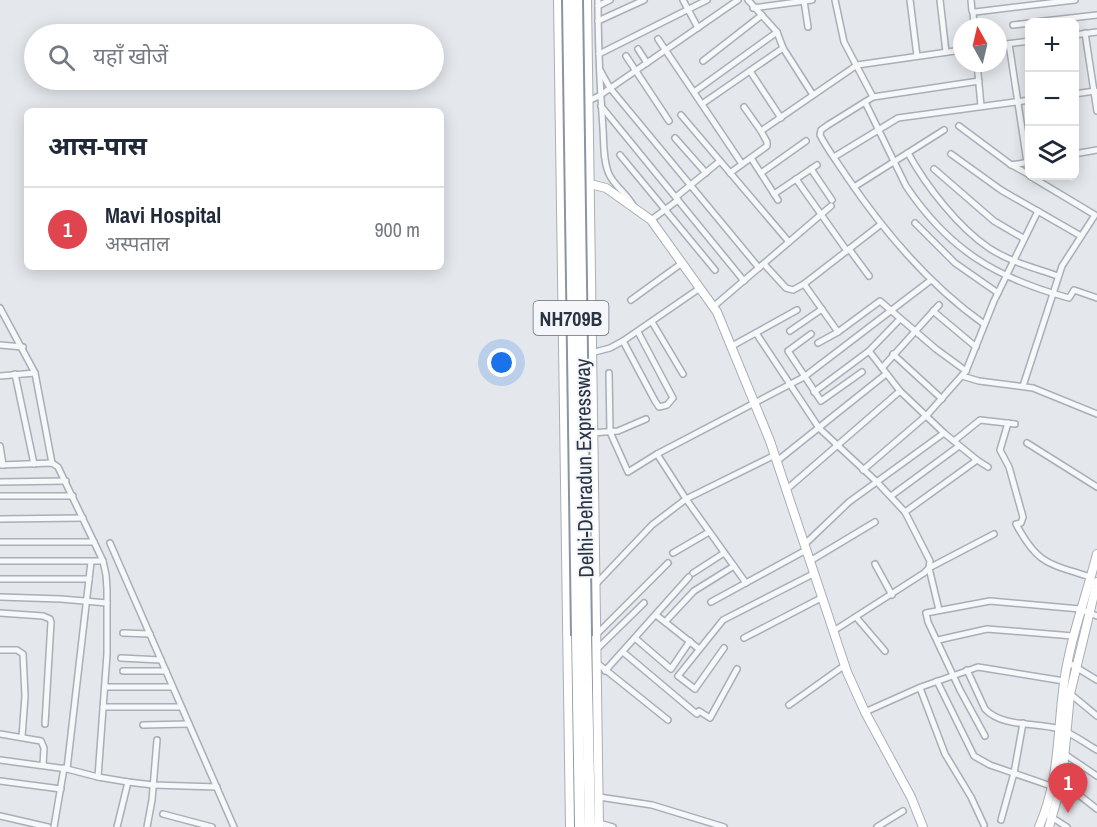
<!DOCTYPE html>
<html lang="hi">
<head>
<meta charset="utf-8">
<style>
  :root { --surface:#fff; --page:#f6f6f7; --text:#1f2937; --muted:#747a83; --line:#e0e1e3; --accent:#db2777 }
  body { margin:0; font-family:"Archivo Narrow","Noto Sans Devanagari",sans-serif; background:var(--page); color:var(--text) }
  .controls { position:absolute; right:18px; top:18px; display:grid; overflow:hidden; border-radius:9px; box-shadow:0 3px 15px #0003 }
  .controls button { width:54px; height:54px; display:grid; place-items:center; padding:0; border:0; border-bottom:2px solid var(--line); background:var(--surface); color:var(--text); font:30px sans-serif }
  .compass { position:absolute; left:953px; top:18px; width:54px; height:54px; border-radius:50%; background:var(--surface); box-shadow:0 3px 15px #0003; rotate:352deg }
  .you { position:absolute; left:502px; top:363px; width:21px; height:21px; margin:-15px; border:4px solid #fff; border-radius:50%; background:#1a73e8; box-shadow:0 0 0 9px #1a73e833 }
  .badge { display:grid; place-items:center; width:39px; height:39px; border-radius:50%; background:var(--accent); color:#fff; font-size:20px; font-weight:700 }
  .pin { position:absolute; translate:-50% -50px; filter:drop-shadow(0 2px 3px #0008) }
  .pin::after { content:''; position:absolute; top:32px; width:21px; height:18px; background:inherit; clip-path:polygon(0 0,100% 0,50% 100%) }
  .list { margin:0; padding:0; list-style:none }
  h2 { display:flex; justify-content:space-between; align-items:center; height:78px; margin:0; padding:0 24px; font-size:26px }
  h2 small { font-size:20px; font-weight:400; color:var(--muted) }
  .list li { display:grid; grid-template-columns:39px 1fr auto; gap:18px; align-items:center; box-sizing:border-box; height:84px; padding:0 24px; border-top:2px solid var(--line) }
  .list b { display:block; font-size:22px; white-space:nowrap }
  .list p { margin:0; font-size:20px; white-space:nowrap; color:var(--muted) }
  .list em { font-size:20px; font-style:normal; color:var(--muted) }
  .icon { flex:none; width:33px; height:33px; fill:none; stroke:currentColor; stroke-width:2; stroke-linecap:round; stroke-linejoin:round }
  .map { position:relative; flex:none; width:1097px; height:827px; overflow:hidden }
  .search { position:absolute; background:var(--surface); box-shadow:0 3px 15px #0003; left:24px; top:24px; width:420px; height:66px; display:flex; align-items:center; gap:15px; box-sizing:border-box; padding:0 21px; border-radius:33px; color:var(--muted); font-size:22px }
  .panel { position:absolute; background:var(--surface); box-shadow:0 3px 15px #0003; left:24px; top:108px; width:420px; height:162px; border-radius:9px }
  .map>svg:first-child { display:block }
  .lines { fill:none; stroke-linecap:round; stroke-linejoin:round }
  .street-casing { stroke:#a9aeb7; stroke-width:8 }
  .secondary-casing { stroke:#a9aeb7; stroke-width:10 }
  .highway-casing { stroke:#8b94a3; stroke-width:14 }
  .street { stroke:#f7f8fa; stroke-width:5 }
  .secondary { stroke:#fff; stroke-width:8 }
  .highway { stroke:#fff; stroke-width:10 }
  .highway-bridge-casing { stroke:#8b94a3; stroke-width:14; stroke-linecap:butt }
  .highway-bridge { stroke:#fff; stroke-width:10 }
  .labels { text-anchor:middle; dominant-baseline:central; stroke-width:4.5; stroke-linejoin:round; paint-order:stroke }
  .shield { fill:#f4f6f9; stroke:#676e7b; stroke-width:1.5 }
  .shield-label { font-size:20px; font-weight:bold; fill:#2b3445 }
  .street-label { font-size:21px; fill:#2b3445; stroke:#f4f6f9 }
</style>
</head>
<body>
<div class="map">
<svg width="1097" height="827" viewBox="0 0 1097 827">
  <rect width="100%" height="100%" fill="#e4e7ec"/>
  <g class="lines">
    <g class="street-casing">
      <g id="street">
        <path d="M598,0C598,43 600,86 603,129C604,143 603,161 609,174C614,186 628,194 634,207"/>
        <path d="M683,0L698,28"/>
        <path d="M748,0L777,32L783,48L813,95"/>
        <path d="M835,0L844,42L873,97"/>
        <path d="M910,0L917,56"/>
        <path d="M940,0L946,52"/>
        <path d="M971,0L972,11L975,12L1075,0"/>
        <path d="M804,1L808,27"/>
        <path d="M598,6L610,0"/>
        <path d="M753,8L812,0"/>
        <path d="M973,12L974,27"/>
        <path d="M598,21L644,0"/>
        <path d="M1035,22L1097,15"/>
        <path d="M1013,25L1030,23"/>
        <path d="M1085,33L1097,111"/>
        <path d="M1074,35L1097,32"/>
        <path d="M658,39L742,164"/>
        <path d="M1009,44L1027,162"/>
        <path d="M998,45L1030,41"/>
        <path d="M638,49L647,63"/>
        <path d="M599,54L707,0"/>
        <path d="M626,56L669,121"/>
        <path d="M703,61L762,15"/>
        <path d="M977,63L981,106"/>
        <path d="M600,70L610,88L759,268"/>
        <path d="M750,71L781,118"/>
        <path d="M979,81L873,97L828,125L821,130L820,135C827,149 838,163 847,177C885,233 929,285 984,324"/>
        <path d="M694,92L777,32"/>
        <path d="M1074,94L1095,91"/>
        <path d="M588,101L599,96L738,0"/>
        <path d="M865,102L906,186C949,250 996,278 1069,298L1074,290L1097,298"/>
        <path d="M702,104L783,48"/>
        <path d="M601,106L744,281"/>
        <path d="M744,107L761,131"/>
        <path d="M681,115L789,242"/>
        <path d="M959,126L1010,164L1030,175"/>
        <path d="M675,138L706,173"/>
        <path d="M908,153C926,186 958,227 989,248C1010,262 1035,268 1058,276"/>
        <path d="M951,154L1001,190L1081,236"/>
        <path d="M1074,154L1097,150"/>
        <path d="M620,155L715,270"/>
        <path d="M834,157L898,118L1030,100"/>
        <path d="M751,158L778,200"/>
        <path d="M1011,165L1030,162"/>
        <path d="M811,169L832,200"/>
        <path d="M934,169L994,221L1023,238"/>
        <path d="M730,173L767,146V142L761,131L857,65L962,50"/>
        <path d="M761,173L806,141"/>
        <path d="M796,179L847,251"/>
        <path d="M854,187L944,130"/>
        <path d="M774,194L817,165"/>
        <path d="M676,197L720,161"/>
        <path d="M651,220L678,200"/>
        <path d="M915,223L955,263L998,293"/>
        <path d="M849,249L869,276"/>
        <path d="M764,264L786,288L793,290L804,284L880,225"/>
        <path d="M804,284L838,332"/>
        <path d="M631,300L682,263"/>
        <path d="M713,307L831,206"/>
        <path d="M0,308L35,373L52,463"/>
        <path d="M933,311L976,347"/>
        <path d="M652,322L683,374"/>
        <path d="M790,331L822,309"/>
        <path d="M756,333L819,428L877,482L905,512L930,561L929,568L924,573L835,630"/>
        <path d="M811,334L788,351L821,401L862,372"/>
        <path d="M623,341L655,401L659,407L667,405L673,398L638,332"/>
        <path d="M818,343L838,332L880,301L936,349L966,371"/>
        <path d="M0,345L23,347"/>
        <path d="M732,346L797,310"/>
        <path d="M869,351L900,391L944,433L977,460L988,467"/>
        <path d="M591,353L610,348L623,341L700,288"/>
        <path d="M893,354L942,399"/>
        <path d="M882,368L939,305"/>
        <path d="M609,373L610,432L628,472L657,454L804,377L931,280"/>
        <path d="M15,374L34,464"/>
        <path d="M0,376L35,373"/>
        <path d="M962,376L979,381L1033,388L1097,414"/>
        <path d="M1023,386L1062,266L1095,215L1030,176"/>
        <path d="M814,392L869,351L900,319"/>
        <path d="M1008,423L1000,450L1009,467L1023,517L1021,523L1016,524C1038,565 1048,563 1090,577"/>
        <path d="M592,433L618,431L646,419"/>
        <path d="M954,441L980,420L1015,424"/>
        <path d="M1027,443L1097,487"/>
        <path d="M0,446L3,465"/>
        <path d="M657,454L686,499L746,583"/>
        <path d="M777,461L886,374"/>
        <path d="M0,465L52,463L58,467L94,542L103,561L106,575L107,589V654L98,777"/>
        <path d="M863,470L927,415L966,371L994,301L1038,211"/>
        <path d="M0,482L66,481"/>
        <path d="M787,489L900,391"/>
        <path d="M0,496H73"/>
        <path d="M891,496L959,446"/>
        <path d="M905,512L977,460"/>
        <path d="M0,519L83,518"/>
        <path d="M0,542H94"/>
        <path d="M110,543L234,827"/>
        <path d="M805,544L849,502L944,433"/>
        <path d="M673,553L709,532"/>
        <path d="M0,561H103"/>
        <path d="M810,561L875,522"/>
        <path d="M875,564L892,595"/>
        <path d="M693,573L724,553"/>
        <path d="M0,579H89"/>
        <path d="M596,584L652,525L686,499L775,455"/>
        <path d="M0,597L61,599L107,603"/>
        <path d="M711,602L806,550"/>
        <path d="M939,610L929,568L994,534"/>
        <path d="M0,613L43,616L50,619L51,622L45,724"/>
        <path d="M656,615L665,622L694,591L734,566"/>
        <path d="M856,617L885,651"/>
        <path d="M665,622L699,649"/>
        <path d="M123,633L150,634"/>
        <path d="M597,634L668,563"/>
        <path d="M635,638L671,669L690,641"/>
        <path d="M744,638L823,597"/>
        <path d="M938,640L987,629L1073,636"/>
        <path d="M724,648L695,689L678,676L723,620L815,573"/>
        <path d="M0,650H17L23,654L25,696L22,737"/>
        <path d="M596,650L644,603"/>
        <path d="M623,652L692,710L697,714L699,711L710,718L737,669"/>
        <path d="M121,658L161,660"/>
        <path d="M597,663L668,720"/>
        <path d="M1069,663L1097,680"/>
        <path d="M967,670L985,709C1003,728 1036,722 1059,729C1072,733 1085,743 1097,750"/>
        <path d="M123,671H166"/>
        <path d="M605,671L689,577"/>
        <path d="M937,681L974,756L990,765L1054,787"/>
        <path d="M105,687H172"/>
        <path d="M920,688L945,754L971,797L984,825"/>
        <path d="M1068,692L1097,716"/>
        <path d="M789,705L845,665"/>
        <path d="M103,707H181"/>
        <path d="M865,712L921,687L978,667L1064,681"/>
        <path d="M143,725L189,724"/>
        <path d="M0,734L41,741L44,748L43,765"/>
        <path d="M985,736L960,690L928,622L926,613L990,601L1080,609L1097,616"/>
        <path d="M1063,753L1097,776"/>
        <path d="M0,760L67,769L98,777L128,782L153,785L217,787"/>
        <path d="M67,769L91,562"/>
        <path d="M1060,780L1097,809"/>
        <path d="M0,781L61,789"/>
        <path d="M599,797L652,805L724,827"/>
        <path d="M1045,813L1067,827"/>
        <path d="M163,814L212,827"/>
        <path d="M0,816L48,827"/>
        <path d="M1001,820L1014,773L1023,723"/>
        <path d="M599,823L613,827"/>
        <path d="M54,827L64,768"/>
        <path d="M117,827L128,782"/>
        <path d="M147,827L152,800L157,740"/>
        <path d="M877,827L903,811"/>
      </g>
    </g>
    <g class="secondary-casing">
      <g id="secondary">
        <path d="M558,0L570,827"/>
        <path d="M587,0L599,827"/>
        <path d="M586,183L606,188L651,220L717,312L770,441L847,672L865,712L911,797L923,827"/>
        <path d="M1039,827C1060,779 1057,734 1064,683C1070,639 1086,597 1097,554"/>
        <path d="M1049,827L1062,781L1070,694L1097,582"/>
      </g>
    </g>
    <g class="highway-casing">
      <g id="highway">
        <path d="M577,636L580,827"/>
        <path d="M586,636L590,827"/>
      </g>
    </g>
    <use href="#street" class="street"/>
    <use href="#secondary" class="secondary"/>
    <use href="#highway" class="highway"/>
    <g class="highway-bridge-casing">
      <g id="highway-bridge">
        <path d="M568,0L577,636"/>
        <path d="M577,0L586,636"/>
      </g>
    </g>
    <use href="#highway-bridge" class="highway-bridge"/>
  </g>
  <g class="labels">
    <rect class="shield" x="533.5" y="301" width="75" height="34" rx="4.5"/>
    <g class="shield-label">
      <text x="571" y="318">NH709B</text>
    </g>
    <g class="street-label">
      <text transform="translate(584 468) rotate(-91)">Delhi-Dehradun Expressway</text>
    </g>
  </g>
</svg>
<div class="controls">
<button>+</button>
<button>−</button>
<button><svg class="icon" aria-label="layers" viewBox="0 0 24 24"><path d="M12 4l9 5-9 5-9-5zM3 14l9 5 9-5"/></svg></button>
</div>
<svg class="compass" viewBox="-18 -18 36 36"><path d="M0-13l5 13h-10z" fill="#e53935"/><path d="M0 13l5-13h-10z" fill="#747a83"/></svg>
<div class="you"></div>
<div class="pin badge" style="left:1068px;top:813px;background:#e0444e">1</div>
<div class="search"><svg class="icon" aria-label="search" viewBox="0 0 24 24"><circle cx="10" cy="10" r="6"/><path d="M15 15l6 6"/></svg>यहाँ खोजें</div>
<section class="panel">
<h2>आस-पास<small></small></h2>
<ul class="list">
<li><span class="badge" style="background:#e0444e">1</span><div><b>Mavi Hospital</b><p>अस्पताल</p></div><em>900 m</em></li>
</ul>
</section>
</div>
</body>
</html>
